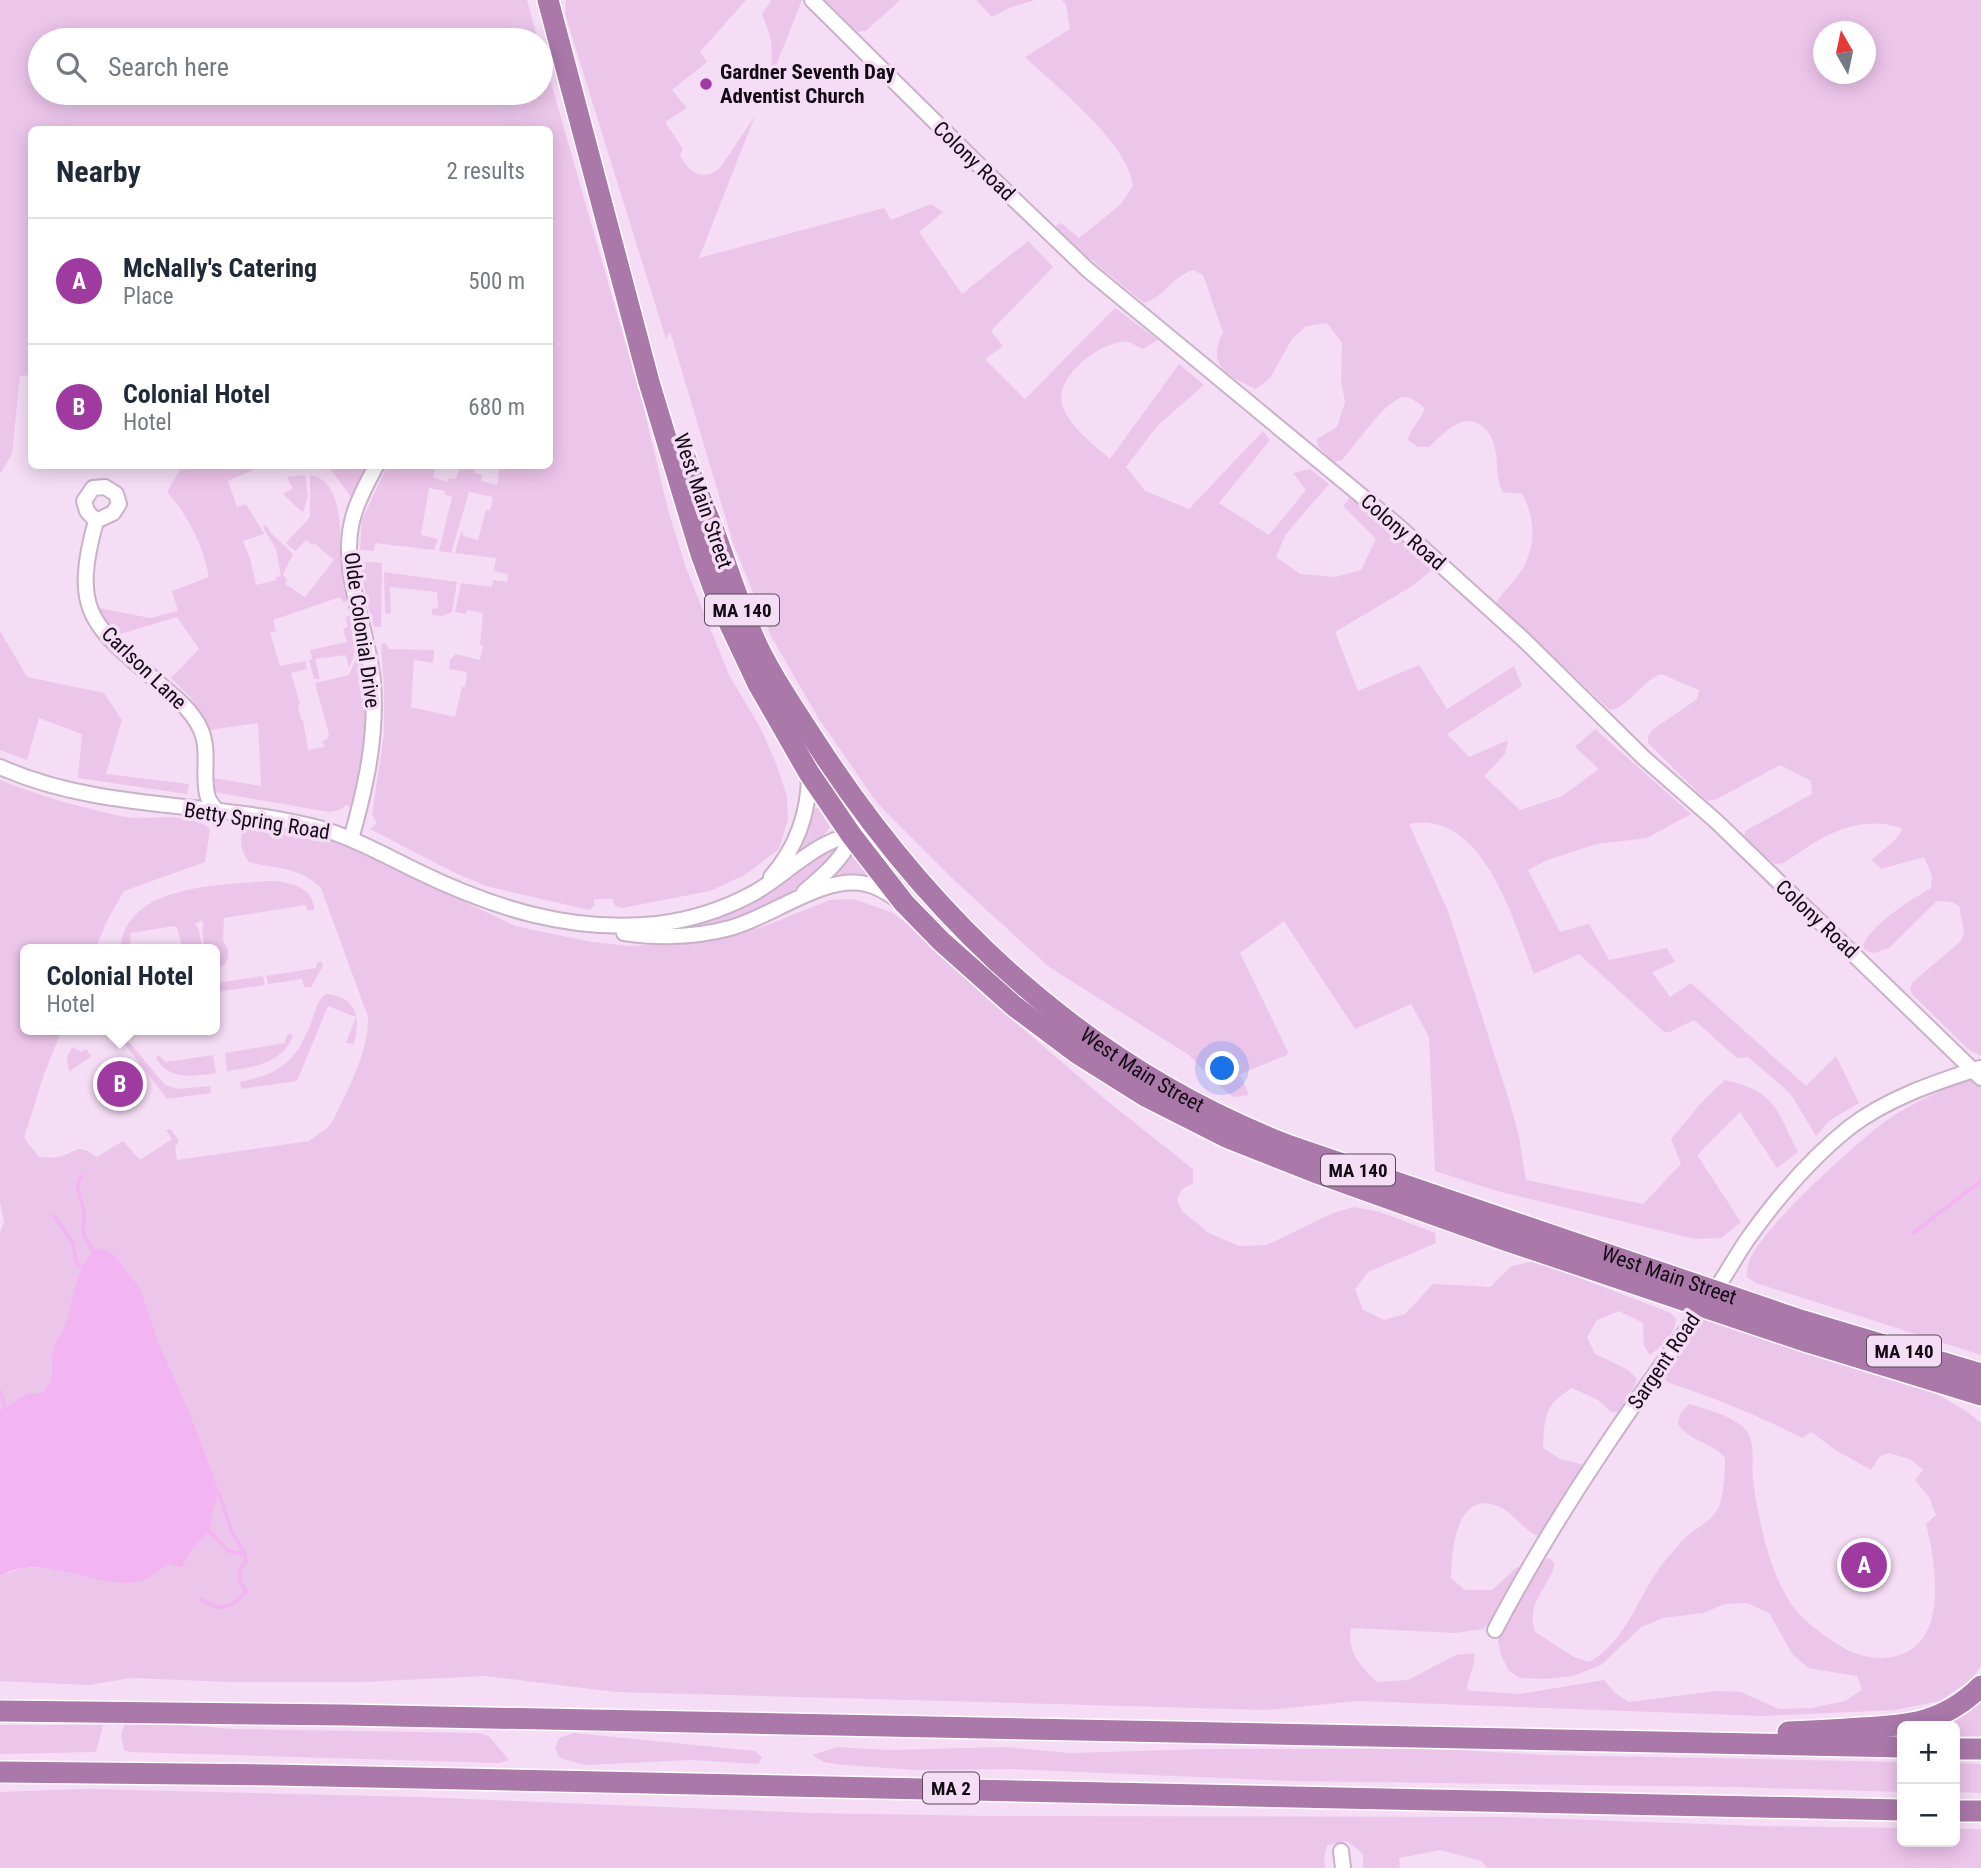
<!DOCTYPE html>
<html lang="en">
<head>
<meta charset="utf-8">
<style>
  :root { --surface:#fff; --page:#f6f6f7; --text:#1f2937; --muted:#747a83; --line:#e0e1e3; --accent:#9e3aa0 }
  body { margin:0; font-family:"Roboto Condensed",sans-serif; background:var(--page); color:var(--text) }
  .controls { position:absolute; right:21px; bottom:21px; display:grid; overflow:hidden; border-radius:10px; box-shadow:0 4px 18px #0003 }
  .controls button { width:63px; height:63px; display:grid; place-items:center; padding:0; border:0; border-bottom:2px solid var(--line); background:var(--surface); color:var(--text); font:35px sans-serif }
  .compass { position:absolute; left:1813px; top:21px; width:63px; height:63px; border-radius:50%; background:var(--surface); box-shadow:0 4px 18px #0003; rotate:351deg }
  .you { position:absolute; left:1223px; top:1069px; width:24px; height:24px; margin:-18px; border:5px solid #fff; border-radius:50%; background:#1a73e8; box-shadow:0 0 0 10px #1a73e833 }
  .badge { display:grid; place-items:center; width:46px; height:46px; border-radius:50%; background:var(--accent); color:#fff; font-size:23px; font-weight:700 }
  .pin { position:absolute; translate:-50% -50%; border:4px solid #fff; box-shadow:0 2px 7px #0006 }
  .popup { position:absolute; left:20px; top:944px; width:200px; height:91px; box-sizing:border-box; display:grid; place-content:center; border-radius:10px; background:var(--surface); filter:drop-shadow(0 2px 5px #0005); font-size:23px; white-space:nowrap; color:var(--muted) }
  .popup b { font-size:26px; color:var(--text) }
  .popup::after { content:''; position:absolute; left:50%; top:100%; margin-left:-14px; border:14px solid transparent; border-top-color:var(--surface) }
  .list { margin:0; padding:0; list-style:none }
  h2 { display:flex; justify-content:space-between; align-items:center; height:91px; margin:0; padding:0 28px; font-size:30px }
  h2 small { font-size:23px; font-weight:400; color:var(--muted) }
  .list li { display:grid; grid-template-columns:46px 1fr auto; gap:21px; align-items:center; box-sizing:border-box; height:126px; padding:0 28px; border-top:2px solid var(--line) }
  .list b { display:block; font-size:26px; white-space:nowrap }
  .list p { margin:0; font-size:23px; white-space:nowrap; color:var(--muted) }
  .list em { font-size:23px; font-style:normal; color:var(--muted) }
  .icon { flex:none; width:38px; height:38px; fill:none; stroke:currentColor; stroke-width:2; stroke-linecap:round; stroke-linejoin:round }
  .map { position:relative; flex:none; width:1981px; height:1868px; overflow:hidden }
  .search { position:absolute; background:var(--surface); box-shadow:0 4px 18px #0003; left:28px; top:28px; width:525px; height:77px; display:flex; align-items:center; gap:18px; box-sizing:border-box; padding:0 24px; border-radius:38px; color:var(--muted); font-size:26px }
  .panel { position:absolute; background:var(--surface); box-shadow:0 4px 18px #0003; left:28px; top:126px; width:525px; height:343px; border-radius:10px }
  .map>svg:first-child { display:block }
  .green { fill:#ecc5eb; fill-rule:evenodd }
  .water { fill:#f3b4f2 }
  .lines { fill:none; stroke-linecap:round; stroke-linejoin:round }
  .stream { stroke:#f3b4f2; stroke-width:3.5 }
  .minor-casing { stroke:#c9b2c8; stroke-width:18 }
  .highway-casing { stroke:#fff; stroke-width:24 }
  .minor { stroke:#fff; stroke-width:14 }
  .highway { stroke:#aa79aa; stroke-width:21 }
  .poi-dot { fill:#9e3aa0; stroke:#f5ddf5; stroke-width:2.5 }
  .labels { text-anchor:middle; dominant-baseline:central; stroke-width:7; stroke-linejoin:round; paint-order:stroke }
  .shield { fill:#f5ddf5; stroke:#574a57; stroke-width:2 }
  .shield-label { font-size:19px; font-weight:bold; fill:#130b13 }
  .poi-label { font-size:21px; font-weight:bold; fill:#130b13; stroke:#f5ddf5; text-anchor:start }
  .street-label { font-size:21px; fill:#130b13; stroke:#f5ddf5 }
</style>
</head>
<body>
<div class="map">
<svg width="1981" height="1868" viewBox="0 0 1981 1868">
  <rect width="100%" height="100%" fill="#f5ddf5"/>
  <g class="green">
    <path d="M0,0H527L538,40H40V93H541V48L642,401L668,510L686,568L729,675L761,729L777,766L787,796L788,820L779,849L745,875L710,891L622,908L615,906L613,899H594V906L589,910L486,886L453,872L370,829L377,823L372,815L384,735V688L381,644L386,643L389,649L434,650L433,663L414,660L411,707L455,717L462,687H465L467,672L449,669L450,660L456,654L480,660L483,646L480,645L483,613L467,610L466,614L455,612L461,583L492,587L493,580L507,582L508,574L494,571L496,558L455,553L461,532L463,533V536L478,540L486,510L490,511L493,497L469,492L451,553L439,551L452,497L444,494L445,491L429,488L421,535L438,539L434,550L375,543L374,551L360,550L362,520L387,466H436L433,477L447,482L449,478L456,479L460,466H476L474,473L482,475L481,481L497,485L500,466H550V130H32L31,375L20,376L12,454L0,474Z"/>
    <path d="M566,0H746L700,52L707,62L672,90L687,108L665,122L683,149L680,155C689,173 703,182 720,168L755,116L699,258L884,208L891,220L931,204L943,212L919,232L962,294L1028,241L1053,267L991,331L1003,346L985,359L1025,399L1115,308L1158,340L1143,349C1138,347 1133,343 1128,342C1102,339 1051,379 1063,407C1071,428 1093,444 1110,459L1179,364L1204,385L1157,426L1126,467L1145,491L1189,509L1263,431L1270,440L1219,503L1269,535L1306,490L1293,473L1310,469L1329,484L1286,534L1276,557L1300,574L1335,577L1361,570L1376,539L1343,506L1350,497L1433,569L1412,586L1335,632L1358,691L1419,665L1447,709L1514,666L1522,686L1447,734L1469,757L1508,740L1505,754L1484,776L1520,810L1562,796L1599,769L1575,747L1595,729L1691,814L1647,838L1597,844L1547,860L1528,870L1560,932L1589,924L1609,960L1667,948L1675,962L1652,972L1670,997L1691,983L1806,1086L1836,1056L1859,1103L1830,1120L1816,1136L1790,1093L1748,1057L1737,1058L1694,1020L1670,1032H1664L1579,954L1534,974C1514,922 1483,808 1409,824L1448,911L1509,1100L1519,1137L1526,1180L1643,1204L1681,1164L1671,1139L1702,1102L1725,1080C1777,1092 1776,1109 1798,1152L1777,1168L1740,1112L1697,1155L1741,1222L1721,1238L1695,1239L1497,1191L1435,1171L1429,1037L1411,1004L1355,1029L1284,921L1240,953L1289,1054L1240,1074L1249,1095L1233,1097L1216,1083L1189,1055L1049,967L956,882L878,804L819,719L772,638L734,546L670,331L666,339L565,14Z"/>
    <path d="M772,0H802L768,86C774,57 774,41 762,14Z"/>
    <path d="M823,0H900L866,31L855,32Z"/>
    <path d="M976,0H1035L1009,8L992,17Z"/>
    <path d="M1062,0H1981V1056L1969,1050L1912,994L1910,988L1913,982L1961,941L1964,933L1959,906L1952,902L1937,901L1889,948L1874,953L1865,950L1863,944C1878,919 1907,903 1931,888L1932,876L1924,857L1881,869L1872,860C1882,849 1898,842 1902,828C1855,813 1820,838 1784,863L1775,864L1744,839L1745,831L1812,794L1811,781L1780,765L1717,799L1708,801L1705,799L1648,743V737L1652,730L1697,699L1699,690L1661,674C1641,681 1630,707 1610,710L1496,603C1502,593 1510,586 1517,577C1536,552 1537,520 1522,494L1503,492C1496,479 1498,469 1496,454C1494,433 1478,412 1455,425C1445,431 1437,440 1429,447H1418L1408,440C1410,428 1421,421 1425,408C1419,404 1413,398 1405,397C1387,397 1355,446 1342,460L1333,462L1318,446L1317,439L1337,427L1345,402L1341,380L1342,343L1327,323L1306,326L1292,339L1270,378L1256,389C1227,376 1206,366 1223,332L1203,275L1193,270C1171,277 1166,296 1144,303L1056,231V225L1061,223L1079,238L1120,205L1133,186C1129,143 1056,87 1025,57L1070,29L1066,4ZM1824,32H1866V74H1824Z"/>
    <path d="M182,466H262L228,481L237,507L246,504L264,534L243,541L250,558L256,585L276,580V577L281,576L276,549L263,527L266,525L271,533L293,554L283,574L287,581L285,584L305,597L334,560L314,543L312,545L306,540L295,551L286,543L310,517V475C343,480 339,530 342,555C344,570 347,584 349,599L344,603L340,597L273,620L276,631L270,633L280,666L305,661L307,669L291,673L300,704L298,705L301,719L303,720L308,750L324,747L323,741L327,739L329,735L315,683L349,675L357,656L364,655C368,704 373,761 351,807L346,805L340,810L329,812L214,792V778L261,786L258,723L209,730L191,698L171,678L199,649L177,617L117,635L103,617L99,608L150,618L178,611L172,591L209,577C203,546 189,516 167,492Z"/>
    <path d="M328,466H369L351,497Z"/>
    <path d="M305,475L308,496L303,513L283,494L293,488L287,477Z"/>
    <path d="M365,562L382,563L381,627H374L366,599L361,566Z"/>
    <path d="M384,572L457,582L452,612L443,616L432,615V609L438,608L437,592L390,587L391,614L385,613Z"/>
    <path d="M352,615L362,650L355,653L349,668L346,655L315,659L320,679H314L309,660L312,659L310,650L347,642L343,629L348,627L345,617Z"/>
    <path d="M0,631L27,677L104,693L122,720L106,774L189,784L187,794L78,778L82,734L39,718L27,760L0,750Z"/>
    <path d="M0,780C39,796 79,807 120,816C149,822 186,809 210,829L205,862L124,891L108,919L95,949H25V1030H62L44,1074L24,1138L39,1157C45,1157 52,1158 58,1157C78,1153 74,1141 97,1157L123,1141L140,1160L172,1139L166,1130L171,1129L179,1141L175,1148L177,1160L309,1141L327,1128L334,1119C348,1088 369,1052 368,1017L321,888C301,867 276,869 249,862C241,852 235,832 251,826L298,831L338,841L515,926L591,942L631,946L705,941L762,927L830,900L853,899L871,905L893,913L922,935L987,998L1106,1100L1193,1169V1183L1182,1189L1177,1199L1182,1211L1209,1233L1239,1246L1267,1245L1333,1213L1354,1207L1380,1212L1435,1233L1436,1243L1368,1272L1355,1289L1363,1310L1384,1320L1405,1314L1433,1284L1490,1287L1512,1266L1535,1261L1671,1313L1676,1319C1675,1335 1662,1346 1650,1355L1644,1346L1643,1323L1619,1311L1597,1320L1587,1337L1595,1354L1627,1369L1637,1379L1633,1389L1618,1412H1611L1598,1400L1572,1388C1544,1405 1545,1416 1543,1448L1560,1459L1581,1464L1586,1470L1541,1534L1535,1535C1524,1528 1515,1517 1505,1510C1458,1482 1451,1548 1451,1578L1465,1590H1492L1517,1567L1522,1569L1499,1610L1483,1629L1455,1633L1351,1628C1347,1653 1360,1665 1377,1682L1408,1680L1456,1655L1474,1653C1477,1664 1467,1677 1467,1690L1472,1691L1520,1694L1604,1680L1615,1693L1629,1702L1716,1691L1741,1692L1779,1709L1812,1708L1845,1701L1862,1690L1857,1676L1808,1668L1793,1655L1769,1613L1747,1603L1724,1604L1704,1613L1663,1618L1641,1627L1601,1665L1573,1676L1544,1679L1520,1678L1509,1671L1501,1655L1498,1640L1505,1622L1540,1560L1550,1558L1555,1564C1547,1591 1526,1602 1535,1632L1574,1657L1589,1662C1630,1640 1639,1588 1670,1555C1676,1549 1681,1541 1688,1535C1699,1526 1713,1521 1719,1506C1724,1492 1725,1473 1725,1458C1713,1442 1688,1441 1678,1424L1680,1414L1689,1404C1707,1409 1729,1415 1743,1427C1757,1440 1751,1462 1753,1478C1758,1520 1771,1582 1799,1614C1807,1622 1818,1631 1828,1638C1847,1652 1868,1661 1892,1657C1950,1647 1936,1565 1926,1524L1936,1515L1929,1497L1915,1480L1923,1470L1910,1459L1889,1453L1880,1456L1871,1470L1837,1451L1811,1432L1802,1438C1759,1416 1716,1398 1669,1383L1664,1379L1663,1374L1697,1324L1703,1319H1709L1921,1385L1968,1412L1981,1423V1666L1972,1679L1940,1701L1895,1710L1763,1716L1357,1701L1267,1710L616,1692L485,1676L362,1682H232L131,1678L89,1685L0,1681V1576L23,1568L51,1567L121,1583L153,1575L168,1564L182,1568L193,1548L208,1531L76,1291L64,1330L54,1347V1374L51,1383L42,1393H28L0,1410V1233L4,1222L0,1202Z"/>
    <path d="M818,808L830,827L826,833L804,849L801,845L813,809Z"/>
    <path d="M834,847L837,851C806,891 752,917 702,925L701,919Z"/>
    <path d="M852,854L872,877L870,880L839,876L836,871L847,856Z"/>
    <path d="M268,881C286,881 314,886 314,910L308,911L306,905L224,918L223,940L228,950V959L224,965L215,969L214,949H205L202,929L204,924L201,920L195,924L199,930L202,949H183L177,928L174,926L131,933L130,944L125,946L121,944C130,884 222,885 268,881Z"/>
    <path d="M321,961L323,966L311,987H304L302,979L268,984L266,976L316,968L317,963Z"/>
    <path d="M263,976L265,985L218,992L215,987L217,983Z"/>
    <path d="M326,994C358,997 360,1018 354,1044L346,1043L356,1017L328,1006L297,1081L241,1089L240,1082C284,1073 298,1059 313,1017C316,1009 318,999 326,994Z"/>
    <path d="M114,1030H119L165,1085L179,1089L210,1086L211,1093L167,1099Z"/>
    <path d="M290,1034L293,1036C281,1064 255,1067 227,1071L225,1053L285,1043L287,1035Z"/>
    <path d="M72,1047L81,1052L86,1049L91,1056L69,1072L67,1057Z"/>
    <path d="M159,1055L165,1062L213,1055L216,1073C193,1076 169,1081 156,1058Z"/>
    <path d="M1969,1080L1981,1084V1355L1756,1283L1747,1277C1747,1272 1747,1266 1749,1261C1763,1226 1855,1144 1887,1120C1909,1105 1944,1088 1969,1080Z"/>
    <path d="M1981,1692V1736H1955V1726H1923Z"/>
    <path d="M135,1721L232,1729L478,1733L489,1736L509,1760L499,1763L130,1752L124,1750L121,1735L125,1723Z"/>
    <path d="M0,1725H103L96,1752L0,1754Z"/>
    <path d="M574,1733L755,1751L762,1757L758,1764L691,1760L585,1765L560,1758L555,1749L559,1738Z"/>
    <path d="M837,1747L887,1750L1006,1747L1069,1753L1209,1749H1439L1548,1755L1902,1762V1792L1733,1787L1291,1781L1011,1769L916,1770L844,1765L824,1762L812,1755Z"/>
    <path d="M1955,1763L1981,1764V1793L1955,1792Z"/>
    <path d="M87,1789L417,1797L813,1813L988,1816L1503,1817L1760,1826L1902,1828V1842H1955V1829H1981V1868H1487L1482,1861L1440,1850L1399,1858L1400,1868H1363V1854L1347,1841L1327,1845L1324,1859L1325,1868H0V1792Z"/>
  </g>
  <path class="water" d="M97,1249H103L112,1253L140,1289L161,1349L190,1414L218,1489L209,1531L193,1548L182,1568L168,1564C160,1570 151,1578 140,1581C94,1592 50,1550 0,1576V1410L28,1393H42C58,1375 49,1367 54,1347C56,1341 62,1334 64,1328C74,1302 74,1267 97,1249Z"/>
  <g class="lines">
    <g class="stream">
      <path d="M82,1176C72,1189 83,1199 84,1213C85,1220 81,1227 84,1235C87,1242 92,1248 95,1255"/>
      <path d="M54,1216L73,1243L76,1262L79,1266L85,1265"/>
      <path d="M1913,1233L1981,1181"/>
      <path d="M0,1391L6,1409"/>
      <path d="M216,1489L221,1499L232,1532L245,1554"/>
      <path d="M207,1529L228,1551L245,1554L246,1563L240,1568L239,1580L247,1592"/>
      <path d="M201,1599C219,1612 229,1609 244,1594V1590"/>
    </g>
    <g class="minor-casing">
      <g id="minor">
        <path d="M812,0L995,181L1088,270L1398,526L1523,639L1644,758L1717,822L1981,1078"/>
        <path d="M96,521L87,511L84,501L93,488L105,487L116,494L119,504L113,513L96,521C69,617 96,627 163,687C176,698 191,710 199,726C211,748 202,772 207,794C208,801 214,807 218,812"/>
        <path d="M0,767C99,811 207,801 311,826C349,835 382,854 417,871C493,908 571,933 657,924C690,920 722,910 752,894C787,876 825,829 867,836C874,838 881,841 887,844"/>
        <path d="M351,839C366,786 377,737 373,682C368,627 337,568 354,514C359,497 368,481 376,466"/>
        <path d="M771,877C797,847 809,813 809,774"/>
        <path d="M804,892C834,866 859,846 856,802"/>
        <path d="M624,933C659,938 697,937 730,928C772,917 824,874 866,884C877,886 886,892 895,898"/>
        <path d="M1495,1630C1558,1510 1637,1398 1716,1289C1727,1273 1736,1256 1747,1240C1776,1199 1811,1158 1850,1127C1888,1098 1936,1082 1980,1068"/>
        <path d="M1341,1851L1343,1868"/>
      </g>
    </g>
    <g class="highway-casing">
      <g id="highway">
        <path d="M548,0L649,382L701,554L716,595L758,684L809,773L852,836L904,903L941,941L1014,1006L1077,1053L1147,1097L1226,1137L1312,1171L1505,1240L1808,1342L1981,1395"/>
        <path id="s1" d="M685,457C693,482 704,506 714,531C728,569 740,608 757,645C776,684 802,721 826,758C942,932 1093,1070 1290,1146L1797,1319L1981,1374"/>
        <path d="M0,1711L345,1715L1902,1747"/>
        <path d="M1788,1732C1812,1731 1836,1730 1860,1728C1910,1725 1944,1723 1981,1686"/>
        <path d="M1955,1749H1981"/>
        <path d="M0,1772L273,1775L1902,1810"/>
        <path d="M1955,1811H1981"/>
      </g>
    </g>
    <use href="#minor" class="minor"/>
    <use href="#highway" class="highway"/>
  </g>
  <circle class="poi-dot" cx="706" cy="84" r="7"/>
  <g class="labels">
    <g class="shield">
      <rect x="705" y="594.5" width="74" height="31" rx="5"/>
      <rect x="1321" y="1154.5" width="74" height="31" rx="5"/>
      <rect x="1867" y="1335.5" width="74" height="31" rx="5"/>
      <rect x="923" y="1772.5" width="56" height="31" rx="5"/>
    </g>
    <g class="shield-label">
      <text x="742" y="610">MA 140</text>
      <text x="1358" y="1170">MA 140</text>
      <text x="1904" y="1351">MA 140</text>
      <text x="951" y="1788">MA 2</text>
    </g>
    <g class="poi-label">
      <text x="720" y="72">Gardner Seventh Day<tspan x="720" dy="24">Adventist Church</tspan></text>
    </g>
    <g class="street-label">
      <text transform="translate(974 161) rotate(44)">Colony Road</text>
      <text transform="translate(703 501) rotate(71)">West Main Street</text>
      <text transform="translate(1403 532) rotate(41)">Colony Road</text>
      <text transform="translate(362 630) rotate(82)">Olde Colonial Drive</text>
      <text transform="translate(144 668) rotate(44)">Carlson Lane</text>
      <text transform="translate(257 821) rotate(9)">Betty Spring Road</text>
      <text transform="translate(1817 919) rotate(43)">Colony Road</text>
      <text stroke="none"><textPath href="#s1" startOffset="782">West Main Street</textPath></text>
      <text stroke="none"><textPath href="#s1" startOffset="1349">West Main Street</textPath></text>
      <text transform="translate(1664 1361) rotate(-56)">Sargent Road</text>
    </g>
  </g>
</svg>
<div class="controls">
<button>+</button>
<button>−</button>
</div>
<svg class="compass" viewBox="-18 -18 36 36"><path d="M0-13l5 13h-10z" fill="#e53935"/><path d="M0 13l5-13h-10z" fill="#747a83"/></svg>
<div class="you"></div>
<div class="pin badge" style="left:1864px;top:1565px">A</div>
<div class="pin badge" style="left:120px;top:1084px">B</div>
<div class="popup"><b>Colonial Hotel</b>Hotel</div>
<div class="search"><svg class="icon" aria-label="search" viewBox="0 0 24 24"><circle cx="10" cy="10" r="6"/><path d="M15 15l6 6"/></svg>Search here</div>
<section class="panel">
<h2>Nearby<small>2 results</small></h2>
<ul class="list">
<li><span class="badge">A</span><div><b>McNally's Catering</b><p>Place</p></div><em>500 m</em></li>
<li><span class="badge">B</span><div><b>Colonial Hotel</b><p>Hotel</p></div><em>680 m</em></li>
</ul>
</section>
</div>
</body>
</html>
